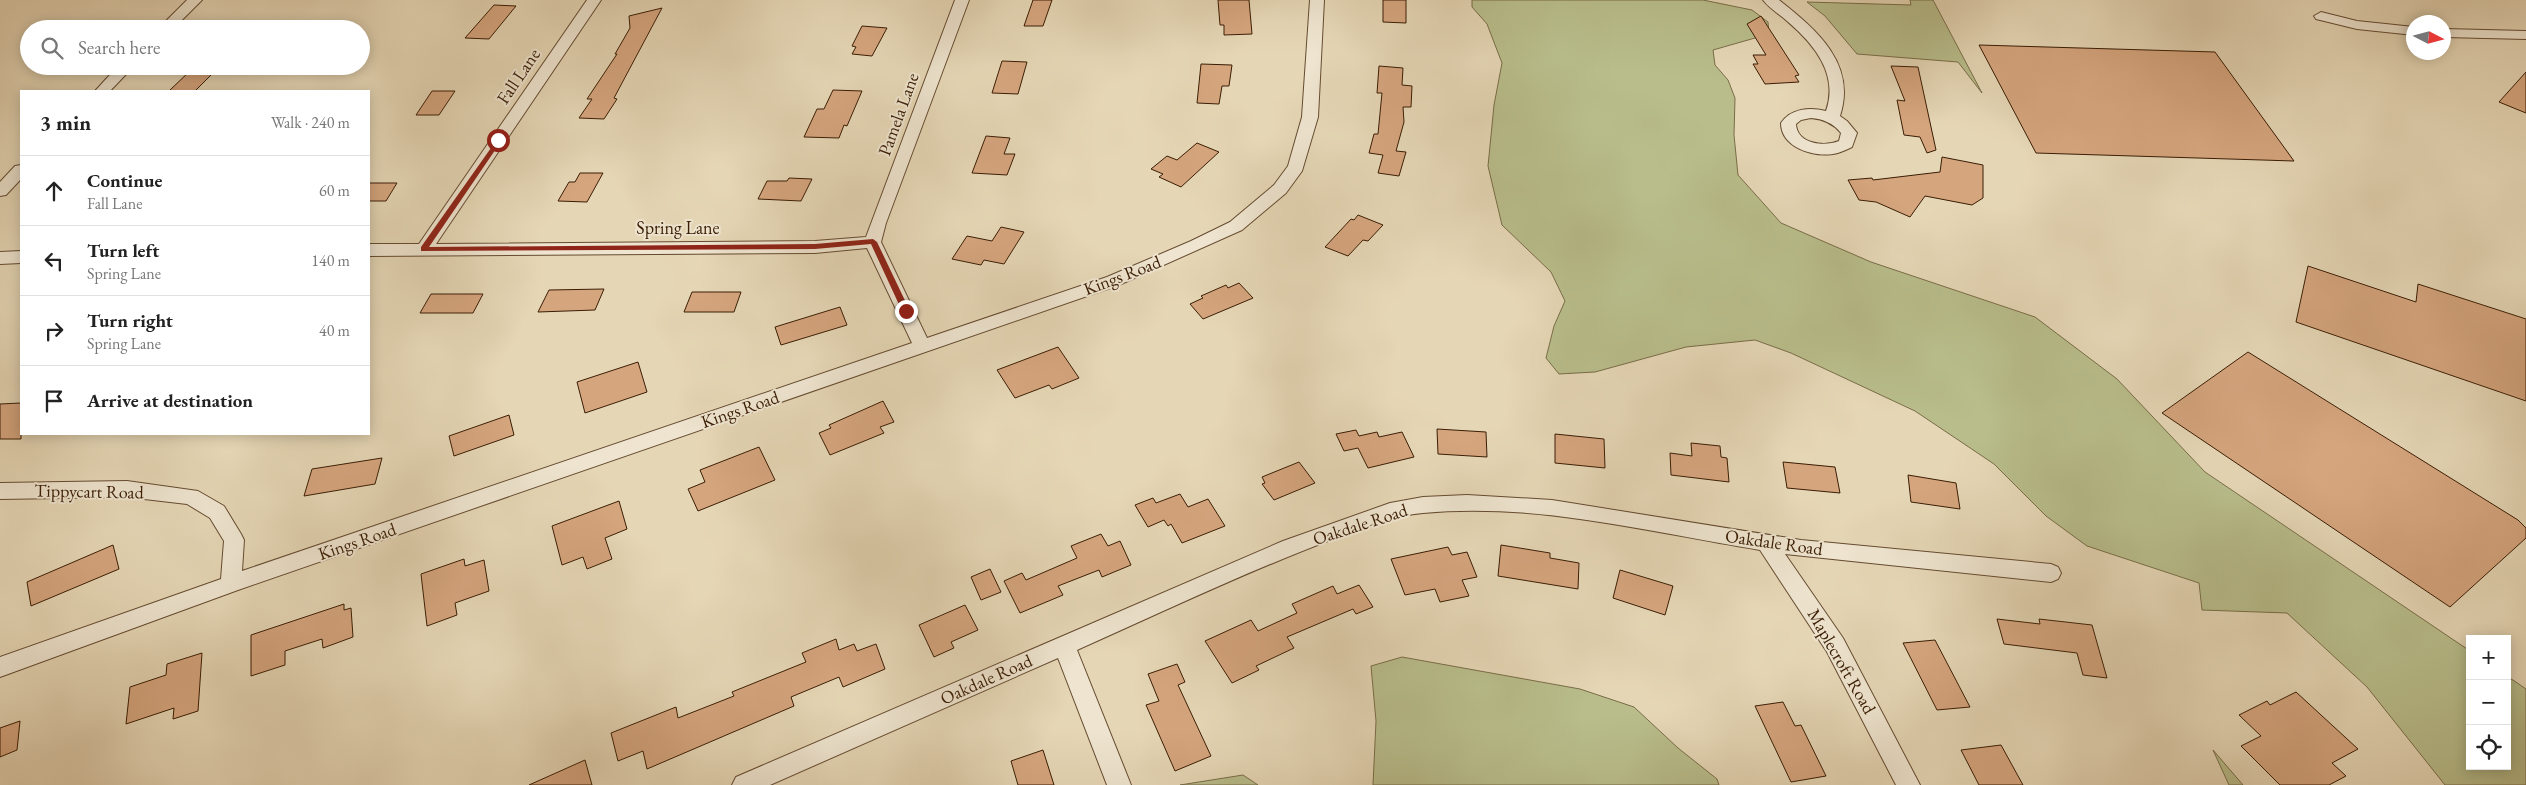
<!DOCTYPE html>
<html lang="en">
<head>
<meta charset="utf-8">
<style>
  :root { --surface:#fff; --page:#f6f6f6; --text:#222; --muted:#767676; --line:#e0e0e0 }
  body { margin:0; font-family:"EB Garamond",serif; background:var(--page); color:var(--text) }
  .controls { position:absolute; right:15px; bottom:15px; display:grid; overflow:hidden; border-radius:0px; box-shadow:0 2px 12px #0003 }
  .controls button { width:45px; height:45px; display:grid; place-items:center; padding:0; border:0; border-bottom:1px solid var(--line); background:var(--surface); color:var(--text); font:25px sans-serif }
  .compass { position:absolute; left:2406px; top:15px; width:45px; height:45px; border-radius:50%; background:var(--surface); box-shadow:0 2px 12px #0003; rotate:96deg }
  .stop { position:absolute; width:15px; height:15px; margin:-11px; border:4px solid #8f2418; border-radius:50%; background:#fff }
  .stop.end { background:#8f2418; border-color:#fff; box-shadow:0 1px 5px #0008 }
  .list { margin:0; padding:0; list-style:none }
  h2 { display:flex; justify-content:space-between; align-items:center; height:65px; margin:0; padding:0 20px; font-size:21px }
  h2 small { font-size:16px; font-weight:400; color:var(--muted) }
  .list li { display:grid; grid-template-columns:32px 1fr auto; gap:15px; align-items:center; box-sizing:border-box; height:70px; padding:0 20px; border-top:1px solid var(--line) }
  .list b { display:block; font-size:19px; white-space:nowrap }
  .list p { margin:0; font-size:16px; white-space:nowrap; color:var(--muted) }
  .list em { font-size:16px; font-style:normal; color:var(--muted) }
  .icon { flex:none; width:28px; height:28px; fill:none; stroke:currentColor; stroke-width:2; stroke-linecap:round; stroke-linejoin:round }
  .map { position:relative; flex:none; width:2526px; height:785px; overflow:hidden }
  .search { position:absolute; background:var(--surface); box-shadow:0 2px 12px #0003; left:20px; top:20px; width:350px; height:55px; display:flex; align-items:center; gap:12px; box-sizing:border-box; padding:0 18px; border-radius:28px; color:var(--muted); font-size:19px }
  .panel { position:absolute; background:var(--surface); box-shadow:0 2px 12px #0003; left:20px; top:90px; width:350px; height:345px; border-radius:0px }
  .map>svg:first-child { display:block }
  .green { fill:#b8bd8b; stroke:#796d48 }
  .building { fill:#d5a57e; stroke:#3a1d04 }
  .lines { fill:none; stroke-linecap:round; stroke-linejoin:round }
  .minor-casing { stroke:#654b30; stroke-width:2 }
  .minor { fill:#eee4cf; fill-rule:evenodd }
  .route { fill:#8f2418 }
  .labels { text-anchor:middle; dominant-baseline:central; stroke-width:4; stroke-linejoin:round; paint-order:stroke }
  .street-label { font-size:18px; fill:#3a1d04; stroke:#eee4cf }
</style>
</head>
<body>
<div class="map">
<svg width="2526" height="785" viewBox="0 0 2526 785">
  <rect width="100%" height="100%" fill="#e5d6b5"/>
  <filter id="stains"><feTurbulence type="fractalNoise" baseFrequency=".004" numOctaves="4"/><feColorMatrix values="0 0 0 0 .2 0 0 0 0 .09 0 0 0 0 .02 0 0 0 .5 -.17"/></filter>
  <radialGradient id="worn" r=".72"><stop offset=".6" stop-color="#630" stop-opacity="0"/><stop offset="1" stop-color="#630" stop-opacity=".3"/></radialGradient>
  <g class="green">
    <path d="M1472,0H1703L1752,10L1768,22L1769,34L1713,50L1715,65L1728,80L1735,98L1734,135L1738,175L1781,223L1871,262L2035,317L2117,379L2205,472L2470,651V766H2507V676L2526,689V785H2445L2367,687L2287,613L2202,610L2199,583L2087,546L2046,516L1994,464L1915,411L1791,353L1755,340L1686,347L1595,372L1559,374L1546,358L1554,326L1565,301L1551,272L1502,225L1488,166L1494,105L1502,63L1487,24L1472,7Z"/>
    <path d="M1910,0H1933L1982,93L1958,62L1857,54L1825,16L1807,2L1911,5Z"/>
    <path d="M1402,657L1580,689L1634,707L1678,748L1717,779L1719,785H1373L1376,721L1371,666Z"/>
    <path d="M2213,750L2243,785H2229Z"/>
    <path d="M1243,775L1258,785H1180Z"/>
  </g>
  <g class="building">
    <path d="M1033,0H1052L1043,26H1024Z"/>
    <path d="M1218,0H1249L1252,34L1224,35V25H1220Z"/>
    <path d="M1383,0H1406V23L1383,22Z"/>
    <path d="M494,5L516,6L489,39L465,38Z"/>
    <path d="M662,8L614,98L617,99L604,119L579,118L592,99H587L617,54H615L630,28L629,16Z"/>
    <path d="M1761,16L1799,75L1795,76L1799,82L1765,84L1753,64H1758L1753,55H1766L1747,24Z"/>
    <path d="M862,26L887,28L872,56L852,54L856,47L852,46Z"/>
    <path d="M1979,45L2215,52L2294,161L2036,153Z"/>
    <path d="M1002,61L1027,62L1018,94L992,93Z"/>
    <path d="M1201,64L1232,65L1229,86H1222L1219,104L1197,103Z"/>
    <path d="M1379,66L1403,68L1402,85L1412,86L1411,107H1403L1404,122L1396,151L1406,152L1399,176L1378,173L1383,155L1369,153L1374,134H1378L1382,93H1377Z"/>
    <path d="M1891,66L1918,67L1936,150L1927,153L1920,137L1904,135L1897,100L1905,101Z"/>
    <path d="M192,69L216,70L195,91H169Z"/>
    <path d="M2526,72V113L2499,102Z"/>
    <path d="M833,90L862,91L847,126L844,125L839,138L804,137L817,109H824Z"/>
    <path d="M432,91H455L439,115H416Z"/>
    <path d="M986,136L1010,138L1004,154H1015L1007,175L972,173Z"/>
    <path d="M1197,143L1219,152L1181,187L1159,177L1163,174L1151,169L1167,156L1177,160Z"/>
    <path d="M1942,157L1983,165V198L1972,205L1925,196L1910,217L1876,202L1859,200L1848,180L1872,178L1873,180L1940,172Z"/>
    <path d="M580,173H603L587,202L558,201L569,182H575Z"/>
    <path d="M789,178L812,179L801,201L758,199L767,181H787Z"/>
    <path d="M369,183H397L386,201H369Z"/>
    <path d="M1358,215L1383,225L1368,241L1363,240L1348,256L1325,247L1351,219L1354,220Z"/>
    <path d="M1001,227L1024,232L1004,264L984,260L981,265L952,259L967,236L992,241Z"/>
    <path d="M2308,266L2416,302L2418,284L2526,319V401L2296,322Z"/>
    <path d="M1239,283L1253,298L1203,319L1190,304L1203,298L1201,296L1226,285L1228,288Z"/>
    <path d="M604,289L595,310L538,312L549,290Z"/>
    <path d="M692,292H741L734,312H684Z"/>
    <path d="M431,294H483L473,313H420Z"/>
    <path d="M840,307L847,325L781,345L775,327Z"/>
    <path d="M1058,347L1079,378L1052,389L1049,385L1015,398L997,370Z"/>
    <path d="M2248,352L2518,520L2526,528V538L2450,607L2162,413Z"/>
    <path d="M638,362L647,392L585,413L577,382Z"/>
    <path d="M883,401L894,422L880,427L884,433L830,455L819,433L831,428L829,425Z"/>
    <path d="M21,403V439H0V404Z"/>
    <path d="M509,415L514,435L454,456L449,436Z"/>
    <path d="M1437,429L1486,432L1487,457L1438,454Z"/>
    <path d="M1356,430L1359,436L1377,432L1379,437L1402,432L1414,457L1368,468L1358,448L1344,451L1336,434Z"/>
    <path d="M1555,434L1604,439L1605,468L1555,463Z"/>
    <path d="M1691,443L1720,446L1721,457L1727,458L1729,482L1671,475L1670,453L1692,456Z"/>
    <path d="M759,447L775,480L698,511L688,489L705,482L700,470Z"/>
    <path d="M382,458L375,484L304,496L312,469Z"/>
    <path d="M1299,462L1315,483L1274,500L1262,484L1265,483L1262,477Z"/>
    <path d="M1783,462L1835,467L1840,493L1787,488Z"/>
    <path d="M1908,475L1956,483L1960,509L1911,502Z"/>
    <path d="M1180,494L1188,507L1208,499L1225,526L1182,543L1171,524L1168,526L1164,520L1148,527L1135,505L1153,498L1156,503Z"/>
    <path d="M619,501L627,529L605,538L612,559L587,569L583,557L562,565L552,526Z"/>
    <path d="M1101,534L1108,546L1120,541L1131,565L1102,577L1099,570L1058,586L1063,595L1020,613L1004,581L1022,573L1026,580L1077,558L1071,546Z"/>
    <path d="M113,545L119,569L31,606L27,582Z"/>
    <path d="M1501,545L1550,553V558L1579,563L1578,589L1498,576Z"/>
    <path d="M1448,547L1452,555L1467,552L1477,577L1462,580L1469,596L1440,602L1435,589L1405,595L1391,559Z"/>
    <path d="M464,559L465,566L484,560L489,591L455,603L457,615L427,626L421,574Z"/>
    <path d="M990,569L1001,592L981,600L971,577Z"/>
    <path d="M1620,570L1673,586L1665,615L1613,598Z"/>
    <path d="M1359,585L1373,607L1356,614L1353,609L1287,637L1294,648L1256,666L1259,670L1232,683L1205,641L1251,620L1258,631L1297,613L1292,604L1333,586L1337,594Z"/>
    <path d="M344,604V610L351,608L353,637L323,648L322,639L285,651V665L251,676V635Z"/>
    <path d="M965,605L978,630L951,642L954,648L934,657L919,625Z"/>
    <path d="M1997,619L2040,624L2039,619L2092,625L2107,678L2083,675L2077,653L2004,644Z"/>
    <path d="M836,639L839,650L854,644L857,651L876,644L885,669L843,687L839,677L791,697L794,706L647,769L643,751L618,761L611,733L676,707L678,718L734,696L732,692L806,662L802,653Z"/>
    <path d="M1935,640L1970,707L1937,710L1903,643Z"/>
    <path d="M202,653L198,711L173,719L174,708L126,724L130,687L166,675L167,664Z"/>
    <path d="M1177,664L1185,682L1178,685L1211,756L1175,771L1146,705L1159,701L1148,674Z"/>
    <path d="M2296,692L2358,749L2332,763L2346,776L2329,785H2280L2241,746L2261,736L2239,715L2267,701L2270,705Z"/>
    <path d="M1783,702L1795,726L1801,725L1826,776L1791,782L1755,706Z"/>
    <path d="M20,721L17,750L0,757V728Z"/>
    <path d="M2001,745L2023,785H1979L1961,750Z"/>
    <path d="M1043,750L1054,785H1018L1011,761Z"/>
    <path d="M585,760L592,785H529Z"/>
  </g>
  <g class="lines">
    <g class="minor-casing">
      <g id="minor">
        <path d="M187,0H202L173,29H158Z"/>
        <path d="M587,0H601L436,244L815,241L866,237L955,0H969L886,223L881,242L927,338L1107,277L1191,241L1230,222L1274,185L1288,166L1302,117L1310,0H1324L1318,117L1302,171L1286,193L1242,230L1119,285L238,590L0,677V657L221,579L224,541L210,518L187,504L127,497L0,499V483L127,481L198,491L224,506L241,534L244,540L242,571L912,343L867,248L815,253L369,256V244H419Z"/>
        <path d="M1763,0H1779C1817,30 1857,64 1840,116L1847,121L1857,133L1852,147C1846,150 1839,153 1833,154C1812,157 1781,147 1781,123C1791,108 1810,107 1826,111C1839,74 1814,44 1787,21C1779,14 1769,8 1763,0ZM1811,118C1823,119 1833,123 1841,133L1839,141C1824,147 1797,144 1796,124L1801,120Z"/>
        <path d="M2321,12L2357,21L2414,27V35L2357,29L2316,19L2314,16Z"/>
        <path d="M2444,29L2526,31V39L2444,37Z"/>
        <path d="M118,66H134L110,91H95Z"/>
        <path d="M21,165V179L6,195L0,196V182L15,166Z"/>
        <path d="M21,251V263L0,264V252Z"/>
        <path d="M1467,495L1552,500L1801,540L2051,564L2058,567L2061,573L2058,579L2051,582L1785,554L1843,638L1920,785H1896L1827,652L1760,550C1649,532 1536,502 1423,513C1386,516 1350,533 1315,546C1235,577 1156,615 1077,650L1131,785H1107L1058,658L770,785H732L736,777L1283,541L1390,503L1423,497Z"/>
      </g>
    </g>
    <use href="#minor" class="minor"/>
  </g>
  <path class="route" d="M498,138L502,140L429,247L815,244L873,239L877,242L910,311L906,314L902,311L871,244L815,249L421,251V247Z"/>
  <g class="labels">
    <g class="street-label">
      <text transform="translate(518 76) rotate(-56)">Fall Lane</text>
      <text transform="translate(898 114) rotate(-70)">Pamela Lane</text>
      <text x="678" y="227">Spring Lane</text>
      <text transform="translate(1122 275) rotate(-21)">Kings Road</text>
      <text transform="translate(740 409) rotate(-19)">Kings Road</text>
      <text transform="translate(89 491) rotate(1)">Tippycart Road</text>
      <text transform="translate(1360 524) rotate(-18)">Oakdale Road</text>
      <text transform="translate(357 541) rotate(-19)">Kings Road</text>
      <text transform="translate(1774 542) rotate(8)">Oakdale Road</text>
      <text transform="translate(1842 661) rotate(60)">Maplecroft Road</text>
      <text transform="translate(986 679) rotate(-24)">Oakdale Road</text>
    </g>
  </g>
  <rect width="100%" height="100%" filter="url(#stains)"/>
  <rect width="100%" height="100%" fill="url(#worn)"/>
</svg>
<div class="controls">
<button>+</button>
<button>−</button>
<button><svg class="icon" aria-label="locate" viewBox="0 0 24 24"><circle cx="12" cy="12" r="6"/><path d="M12 2v4M12 18v4M2 12h4M18 12h4"/></svg></button>
</div>
<svg class="compass" viewBox="-18 -18 36 36"><path d="M0-13l5 13h-10z" fill="#e53935"/><path d="M0 13l5-13h-10z" fill="#767676"/></svg>
<div class="stop" style="left:498px;top:140px"></div>
<div class="stop end" style="left:906px;top:311px"></div>
<div class="search"><svg class="icon" aria-label="search" viewBox="0 0 24 24"><circle cx="10" cy="10" r="6"/><path d="M15 15l6 6"/></svg>Search here</div>
<section class="panel">
<h2>3 min<small>Walk · 240 m</small></h2>
<ul class="list">
<li><svg class="icon" aria-label="ahead" viewBox="0 0 24 24"><path d="M12 20V5M6 11l6-6 6 6"/></svg><div><b>Continue</b><p>Fall Lane</p></div><em>60 m</em></li>
<li><svg class="icon" aria-label="left" viewBox="0 0 24 24"><path d="M17 20v-9H6M10 6l-5 5 5 5"/></svg><div><b>Turn left</b><p>Spring Lane</p></div><em>140 m</em></li>
<li><svg class="icon" aria-label="right" viewBox="0 0 24 24"><path d="M7 20v-9h11M14 6l5 5-5 5"/></svg><div><b>Turn right</b><p>Spring Lane</p></div><em>40 m</em></li>
<li><svg class="icon" aria-label="arrive" viewBox="0 0 24 24"><path d="M6 21V4h12l-3 4 3 4H6"/></svg><div><b>Arrive at destination</b></div></li>
</ul>
</section>
</div>
</body>
</html>
